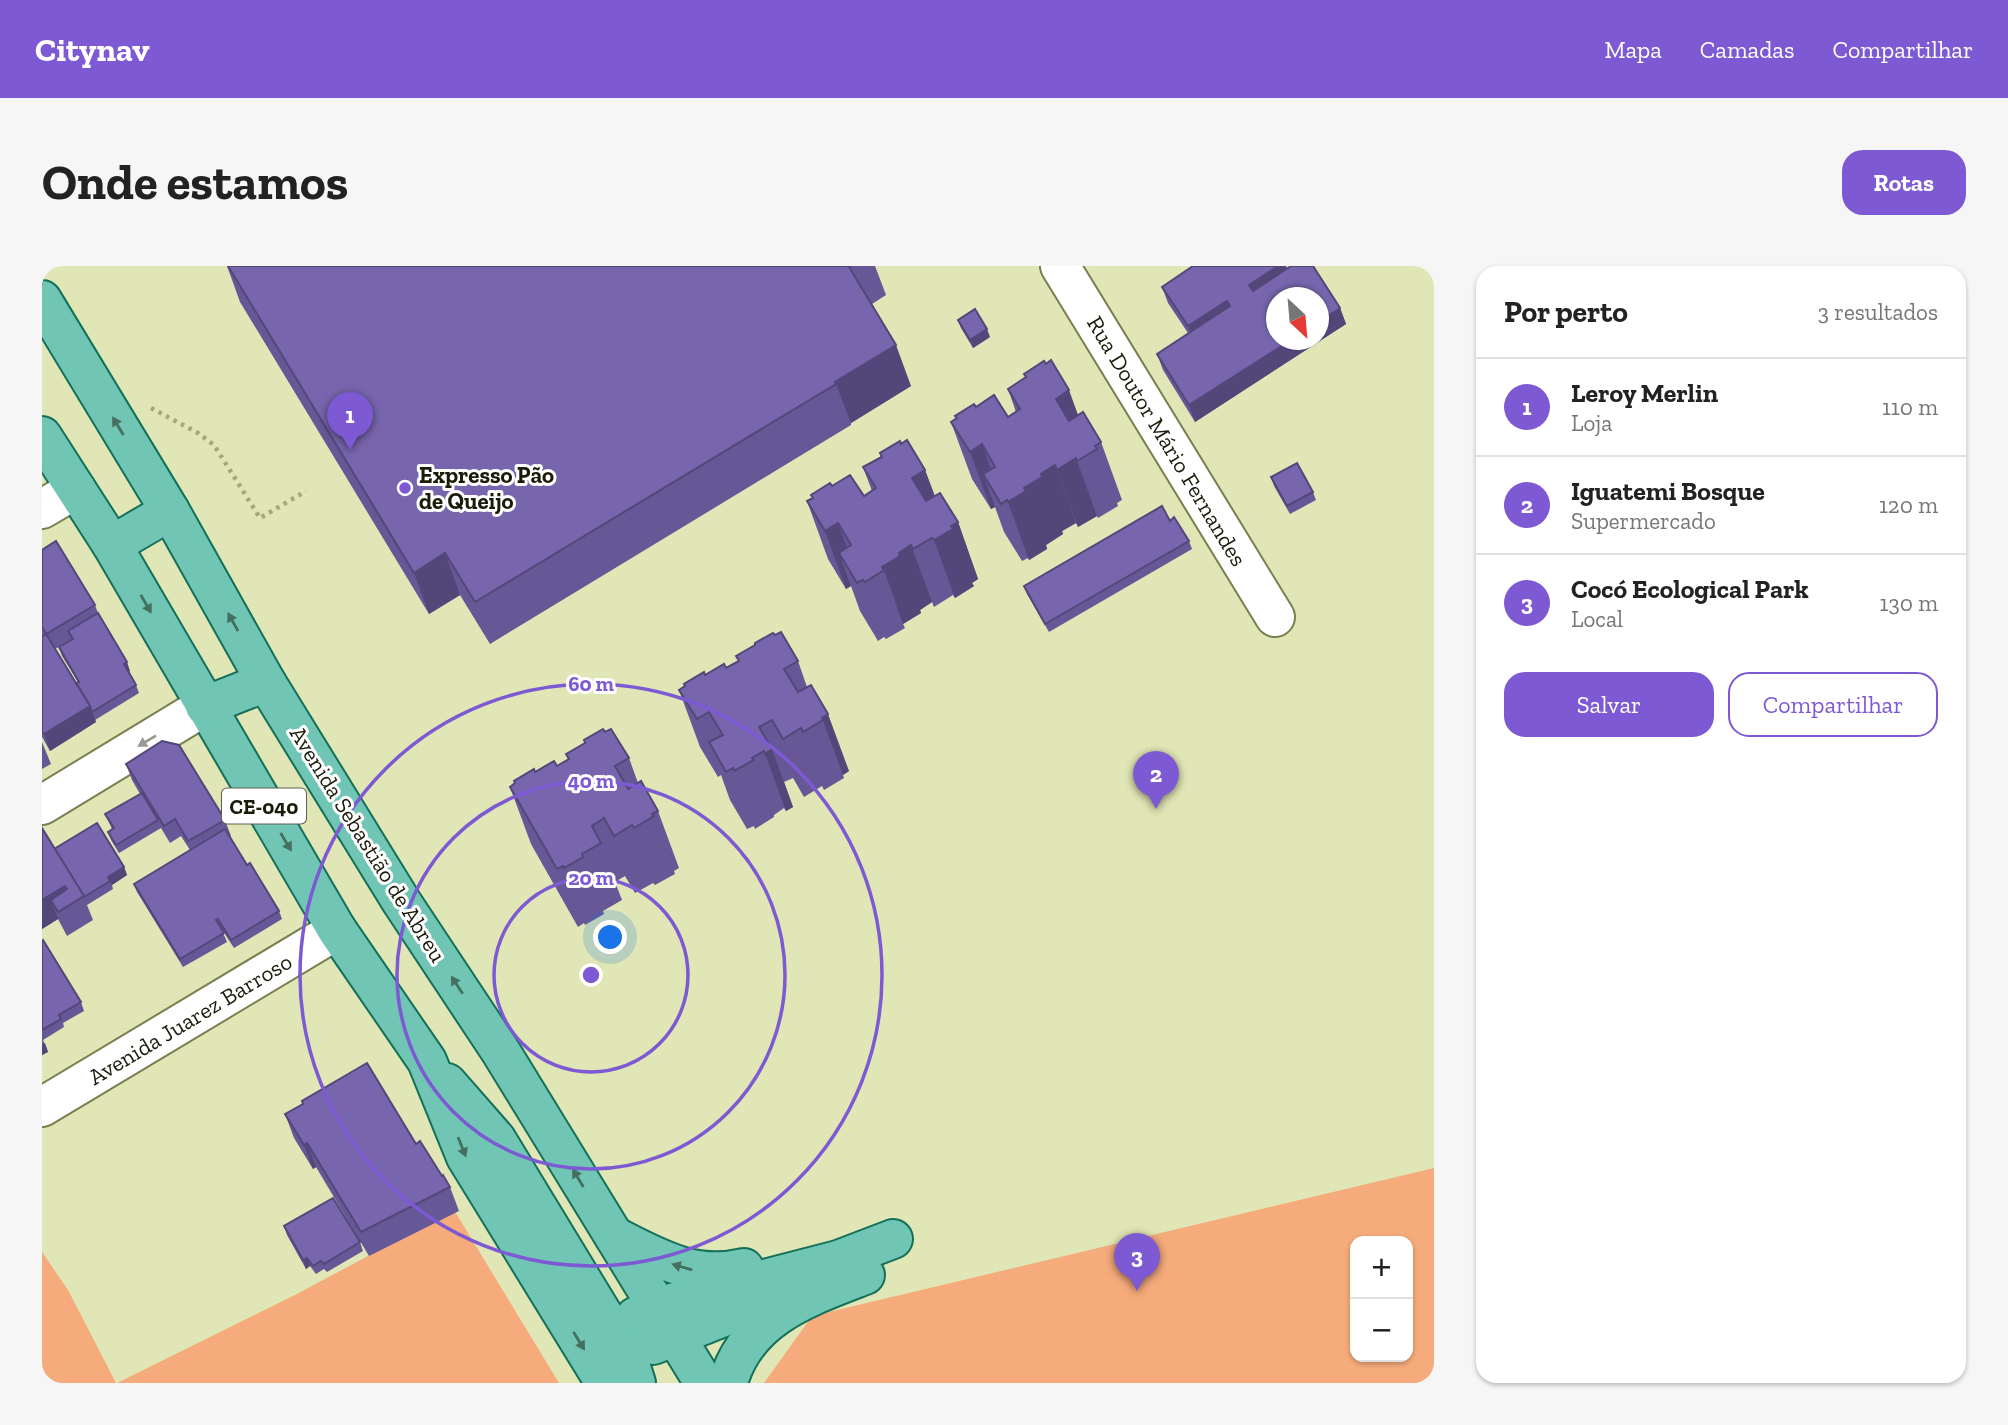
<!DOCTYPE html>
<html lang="pt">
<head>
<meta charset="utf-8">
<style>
  :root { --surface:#fff; --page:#f6f6f6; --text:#222; --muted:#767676; --line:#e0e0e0; --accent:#7d59d3 }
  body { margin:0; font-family:"Zilla Slab",serif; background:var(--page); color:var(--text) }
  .controls { position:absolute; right:21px; bottom:21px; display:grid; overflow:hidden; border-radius:14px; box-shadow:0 2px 5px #0004 }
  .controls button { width:63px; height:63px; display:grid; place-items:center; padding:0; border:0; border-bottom:2px solid var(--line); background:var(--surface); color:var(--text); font:35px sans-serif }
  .compass { position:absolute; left:1224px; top:21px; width:63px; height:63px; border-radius:50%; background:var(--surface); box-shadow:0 2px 5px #0004; rotate:154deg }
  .you { position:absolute; left:569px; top:672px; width:24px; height:24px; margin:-18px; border:5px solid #fff; border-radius:50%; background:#1a73e8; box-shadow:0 0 0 10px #1a73e833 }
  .badge { display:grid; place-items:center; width:46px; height:46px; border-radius:50%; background:var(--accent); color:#fff; font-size:23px; font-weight:700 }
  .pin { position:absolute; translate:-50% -58px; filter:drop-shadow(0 2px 4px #0008) }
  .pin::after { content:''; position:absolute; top:37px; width:24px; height:21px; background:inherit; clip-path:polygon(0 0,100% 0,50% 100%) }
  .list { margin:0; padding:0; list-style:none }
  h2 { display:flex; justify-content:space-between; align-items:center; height:91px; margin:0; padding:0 28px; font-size:30px }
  h2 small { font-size:23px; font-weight:400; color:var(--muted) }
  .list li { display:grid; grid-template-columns:46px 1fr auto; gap:21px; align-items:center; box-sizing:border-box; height:98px; padding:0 28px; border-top:2px solid var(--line) }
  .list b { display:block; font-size:26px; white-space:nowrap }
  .list p { margin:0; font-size:23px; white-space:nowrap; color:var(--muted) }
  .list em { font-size:23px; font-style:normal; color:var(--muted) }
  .actions { display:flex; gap:14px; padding:21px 28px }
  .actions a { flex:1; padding:16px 0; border:2px solid var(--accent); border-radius:21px; text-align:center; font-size:24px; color:var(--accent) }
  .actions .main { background:var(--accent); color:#fff }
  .map { position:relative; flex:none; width:1392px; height:1117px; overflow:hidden; border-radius:21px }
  header { display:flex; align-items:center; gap:42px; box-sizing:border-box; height:98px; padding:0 35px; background:var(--accent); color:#fff }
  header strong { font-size:33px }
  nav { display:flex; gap:38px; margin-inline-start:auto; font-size:24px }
  .intro { display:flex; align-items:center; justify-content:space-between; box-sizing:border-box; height:168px; padding:0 42px }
  h1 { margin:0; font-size:49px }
  .button { padding:18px 32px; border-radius:21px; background:var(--accent); color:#fff; font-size:24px; font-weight:700 }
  main { display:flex; gap:42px; padding:0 42px }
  aside { flex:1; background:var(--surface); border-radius:21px; box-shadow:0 2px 5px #0004 }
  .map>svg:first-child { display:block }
  .green { fill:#f5ab7b; fill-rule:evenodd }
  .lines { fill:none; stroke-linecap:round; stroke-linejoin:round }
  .minor-casing { stroke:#7a7e50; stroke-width:42 }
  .major-casing { stroke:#147058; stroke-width:42 }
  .path { stroke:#a3a880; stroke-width:4.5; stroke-dasharray:3.5 5; stroke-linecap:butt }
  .minor { stroke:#fff; stroke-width:38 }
  .major { stroke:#70c5b4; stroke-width:38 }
  .wall { fill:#665896; fill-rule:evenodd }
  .shaded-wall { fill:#53477a }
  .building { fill:#7766ae; stroke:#53477a; stroke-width:2 }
  .oneway { fill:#45705e }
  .oneway2 { fill:#989890 }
  .ring { fill:none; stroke:#7d59d3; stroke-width:3.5 }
  .poi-dot { fill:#7d59d3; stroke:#fff; stroke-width:2.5 }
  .labels { text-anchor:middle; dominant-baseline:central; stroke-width:6; stroke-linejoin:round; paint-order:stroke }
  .shield { fill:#fff; stroke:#5f5f53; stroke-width:2 }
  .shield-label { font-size:21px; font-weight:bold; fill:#1a1b09 }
  .street-label { font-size:23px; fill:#1a1b09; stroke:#fff }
  .poi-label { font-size:23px; font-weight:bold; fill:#1a1b09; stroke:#fff; text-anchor:start }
  .centre { fill:#7d59d3; stroke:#fff; stroke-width:3.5 }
  .ring-label { font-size:21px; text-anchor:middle; font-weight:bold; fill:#7d59d3; stroke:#fff; stroke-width:6; stroke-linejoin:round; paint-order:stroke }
</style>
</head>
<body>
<header>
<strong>Citynav</strong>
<nav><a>Mapa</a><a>Camadas</a><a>Compartilhar</a></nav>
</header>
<div class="intro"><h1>Onde estamos</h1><a class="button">Rotas</a></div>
<main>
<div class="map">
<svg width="1392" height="1117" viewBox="0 0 1392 1117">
  <rect width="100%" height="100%" fill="#e0e6b5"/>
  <g class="green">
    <path d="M1392,902V1117H722L770,1050ZM1313,975H1366V1091H1313Z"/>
    <path d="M412,944L517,1117H75L253,1029Z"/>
    <path d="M0,986L26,1024L74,1117H0Z"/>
  </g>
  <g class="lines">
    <g class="minor-casing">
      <g id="minor">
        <path d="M1018,0L1233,351"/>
        <path d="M0,243L34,223"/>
        <path d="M0,539L163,440"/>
        <path d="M0,841L295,664"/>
      </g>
    </g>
    <g class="major-casing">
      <g id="major">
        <path d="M0,34L128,245L224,416L359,635L459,786L662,1117"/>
        <path d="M0,170L70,279L295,664L385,795L424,891L563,1117"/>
        <path d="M70,279L128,245"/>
        <path d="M163,440L224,416"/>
        <path d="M405,817L454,873L569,1062L585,1089L594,1117"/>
        <path d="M572,970C615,992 652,1014 702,1002"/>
        <path d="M593,1051L614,1041L796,994L851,973"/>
        <path d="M611,1079L724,1034"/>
        <path d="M686,1117C704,1051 766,1031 823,1009"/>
      </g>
    </g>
    <path class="path" d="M109,142L156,167L172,179L218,252L264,225"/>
    <use href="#minor" class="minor"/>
    <use href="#major" class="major"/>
  </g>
  <g class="wall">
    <path d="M185,0H833L844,29L830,38L869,120L809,157V159L448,378L418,329L387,348L198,36Z"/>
    <path d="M1151,0H1244L1245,3L1298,42L1304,58L1153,156L1121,104L1115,88L1146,67L1126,37L1120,21Z"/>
    <path d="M916,54L948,71L931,82L919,62Z"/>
    <path d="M966,123L1036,149L1059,176L1080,234L1075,237L1076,240L1056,252L1055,250L1036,261L1034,257L1020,265L1021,268L1004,279L1005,283L987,294L986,292L980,295L962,266L953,241L949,243L930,213L909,156L914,153L913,150L934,141L966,151L974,146Z"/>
    <path d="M859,178L883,204L893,230L916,256L936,313L930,317L932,320L913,332L911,329L892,341L890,336L878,344L879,347L861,358L863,362L844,373L842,371L836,375L818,345L809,320L804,323L786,293L765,235L770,232L769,229L790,220L822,230L830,225L821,201Z"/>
    <path d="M1229,211L1271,226L1274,234L1248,248L1232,220Z"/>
    <path d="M1128,255L1147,275L1150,283L1007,366L985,328L982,320Z"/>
    <path d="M0,284L53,339L56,347L88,405L86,406L94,419L97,427L53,454L54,456L8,485L0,471ZM30,373L17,381L20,390L36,416L34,417L13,383Z"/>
    <path d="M756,395L765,421L807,505L801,509L802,512L782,524L780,520L762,531L751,512L742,516L751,541L744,545L742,542L732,549V551L713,563L712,560L705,563L688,534L679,509L676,511L658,481L637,424L642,420V418L684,402Z"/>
    <path d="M0,476L9,498L0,503Z"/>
    <path d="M524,488L587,492L596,517L616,545L637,602L632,605L633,608L613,619L611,617L593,627L583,610L573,616L580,634L561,645L562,648L543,659L542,657L536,661L489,578L468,521L493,506L515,500L526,493Z"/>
    <path d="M84,498L183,554L189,570L188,571L205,599L237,645L240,653L192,682L179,662L185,676L141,701L95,626L92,618L148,584L139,570L128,577L119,562L77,587L69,574L66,566L70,563L63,548L98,528L90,514Z"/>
    <path d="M0,562L12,583L82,601L85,609L70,619L71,623L45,639L51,654L25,670L16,653L0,663Z"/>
    <path d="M0,675L39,736L42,745L21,757L22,761L1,774L6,786L0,789Z"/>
    <path d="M243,848L374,878L408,921L417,945L327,990L274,901L271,903L252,872Z"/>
    <path d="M242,960L318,976L321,985L285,1006L282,1003L274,1008L268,1000L264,1003L245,969Z"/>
  </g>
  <g class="shaded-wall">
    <path d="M1236,0H1244L1248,12L1213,35L1207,19Z"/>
    <path d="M1185,35L1190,51L1152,76L1146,60Z"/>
    <path d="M1298,42L1304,58L1153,156L1147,139L1249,74H1277V56Z"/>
    <path d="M945,63L948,71L931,82L928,74Z"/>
    <path d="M854,79L869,120L809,157L793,116Z"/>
    <path d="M1027,124L1048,182L1035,190L1014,133Z"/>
    <path d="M940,178L960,236L941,208L953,241L949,243L928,186Z"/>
    <path d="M1034,192L1055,250L1036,261L1015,204Z"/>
    <path d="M1013,199L1034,257L1020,265L1021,268L1004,279L1005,283L987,294L966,236L999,208Z"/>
    <path d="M883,204L904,262L891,270L870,212Z"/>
    <path d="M916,256L936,313L930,317L932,320L913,332L892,274Z"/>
    <path d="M796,257L817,315L797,287L809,320L804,323L783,265Z"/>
    <path d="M869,279L890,336L878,344L879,347L861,358L842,304L840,301L857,287Z"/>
    <path d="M403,287L418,329L387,348L372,307Z"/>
    <path d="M85,396L88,405L85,407L82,398Z"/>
    <path d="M48,440L54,456L8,485L2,468Z"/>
    <path d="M786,448L807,505L801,509L780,452Z"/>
    <path d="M730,483L751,541L744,545L723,488Z"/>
    <path d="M82,601L85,609L70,619L66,611Z"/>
    <path d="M23,620L29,638L9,634L16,653L0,663V634Z"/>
    <path d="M3,777L6,786L0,789V779Z"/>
    <path d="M265,877L274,901L271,903L262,879Z"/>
    <path d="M265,992L268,1000L264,1003L261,994Z"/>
  </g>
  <g class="building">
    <path d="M186,0H809L807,1L854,79L793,116L794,118L433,336L403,287L372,307Z"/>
    <path d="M1151,0H1236L1207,19L1211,25L1249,0H1271L1298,42L1277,56V32H1235V74H1249L1147,139L1115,88L1188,40L1185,35L1146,60L1120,21Z"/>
    <path d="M933,43L945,63L928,74L916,54Z"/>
    <path d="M1009,94L1027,124L1014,133L1027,155L1041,146L1059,176L1053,180L1055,183L1035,195L1034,192L1015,204L1013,199L999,208L1000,211L982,222L984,225L966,236L965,234L959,238L941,208L953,201L940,178L928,186L909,156L915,152L913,150L932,138L934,141L952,129L966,151L978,143L966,123L984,111L982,108L1002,95L1004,98Z"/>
    <path d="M865,174L883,204L870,212L884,235L898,227L916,256L909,260L911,263L892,274L890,272L871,283L869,279L857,287L858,290L840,301L842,304L823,316L821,314L815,317L797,287L809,279L796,257L783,265L765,235L771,232L769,229L788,217L790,220L808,209L822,230L834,222L821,201L840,191L838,187L858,175L859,178Z"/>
    <path d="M1255,197L1271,226L1245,240L1229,211Z"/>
    <path d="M1120,240L1128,255L1132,251L1147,275L1003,358L982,320Z"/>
    <path d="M14,275L53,339L4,368L0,361V284Z"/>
    <path d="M56,347L85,396L82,398L94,419L50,446L48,440L34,417L37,416L17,381L31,373L26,365Z"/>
    <path d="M739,366L756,395L742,403L756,426L769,419L786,448L780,452L781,454L761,466L759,462L741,473L730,454L717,461L730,483L723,488L722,485L710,492L712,494L692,505L691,502L684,506L667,476L681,469L667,446L655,453L637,424L643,420L642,418L662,406L663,409L682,398L684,402L697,395L694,390L713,379V377L731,367L733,369Z"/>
    <path d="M4,368L48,440L2,468L0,465V371Z"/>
    <path d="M561,463L563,466L569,463L587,492L573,500L586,523L599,515L616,545L610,548L612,550L592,562L590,559L572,570L562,552L550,560L559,577L540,588L541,591L522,602L521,600L515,603L468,521L473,517L472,515L492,503L493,506L512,495L515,500L527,493L524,488L543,477L542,474Z"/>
    <path d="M120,475L137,479L183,554L146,575L133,553L122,560L84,498Z"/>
    <path d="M100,527L116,554L74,579L66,566L72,562L63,548Z"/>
    <path d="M55,557L82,601L66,611L68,615L42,631L12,583Z"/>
    <path d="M0,562L42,630L16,646L9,634L25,623L23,620L0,634Z"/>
    <path d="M183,563L205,599L208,597L237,645L189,674L176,653L174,654L182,667L138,693L92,618Z"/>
    <path d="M1,674L39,736L17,749L19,753L0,764V675Z"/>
    <path d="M325,797L374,878L378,875L400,910L401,909L408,921L319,966L265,877L262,879L243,848L261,838L260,835Z"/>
    <path d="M291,932L318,976L282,998L279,995L271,1000L265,992L261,994L242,960Z"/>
  </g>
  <defs><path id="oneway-solid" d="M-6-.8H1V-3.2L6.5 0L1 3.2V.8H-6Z" transform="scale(1.75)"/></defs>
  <g class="oneway">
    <use href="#oneway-solid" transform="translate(76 160) rotate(-121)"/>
    <use href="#oneway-solid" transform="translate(104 338) rotate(60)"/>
    <use href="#oneway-solid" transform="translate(191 356) rotate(-119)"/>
    <use href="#oneway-solid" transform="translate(244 576) rotate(59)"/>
    <use href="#oneway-solid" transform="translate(415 719) rotate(-123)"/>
    <use href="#oneway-solid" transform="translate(420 881) rotate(68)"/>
    <use href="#oneway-solid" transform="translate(536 912) rotate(-121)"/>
    <use href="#oneway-solid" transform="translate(640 1001) rotate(-164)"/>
    <use href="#oneway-solid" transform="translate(537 1075) rotate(58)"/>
  </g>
  <use class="oneway2" href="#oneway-solid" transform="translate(105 475) rotate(149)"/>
  <g class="ring">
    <circle cx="549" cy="709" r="97"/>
    <circle cx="549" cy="709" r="194"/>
    <circle cx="549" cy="709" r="291"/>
  </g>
  <circle class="poi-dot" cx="363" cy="222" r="7"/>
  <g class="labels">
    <rect class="shield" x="180" y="522.5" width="84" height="35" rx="5"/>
    <g class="shield-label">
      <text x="222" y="540">CE-040</text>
    </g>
    <g class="street-label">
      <text transform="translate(1125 175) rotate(59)">Rua Doutor Mário Fernandes</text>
      <text transform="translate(326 578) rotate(58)">Avenida Sebastião de Abreu</text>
      <text transform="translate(148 753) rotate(-31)">Avenida Juarez Barroso</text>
    </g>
    <g class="poi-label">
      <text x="377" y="209">Expresso Pão<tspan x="377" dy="26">de Queijo</tspan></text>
    </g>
  </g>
  <circle cx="549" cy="709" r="10" class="centre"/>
  <g class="ring-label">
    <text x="549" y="425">60 m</text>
    <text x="549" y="522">40 m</text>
    <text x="549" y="619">20 m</text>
  </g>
</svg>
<div class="controls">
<button>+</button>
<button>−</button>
</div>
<svg class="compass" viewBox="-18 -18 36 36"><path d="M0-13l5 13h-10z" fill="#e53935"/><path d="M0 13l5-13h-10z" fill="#767676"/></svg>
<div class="you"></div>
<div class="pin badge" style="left:308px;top:184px">1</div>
<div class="pin badge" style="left:1114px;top:543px">2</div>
<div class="pin badge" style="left:1095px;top:1025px">3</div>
</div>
<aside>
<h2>Por perto<small>3 resultados</small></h2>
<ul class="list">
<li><span class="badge">1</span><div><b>Leroy Merlin</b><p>Loja</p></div><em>110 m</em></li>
<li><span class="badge">2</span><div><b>Iguatemi Bosque</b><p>Supermercado</p></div><em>120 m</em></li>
<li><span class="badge">3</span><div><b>Cocó Ecological Park</b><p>Local</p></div><em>130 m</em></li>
</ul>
<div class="actions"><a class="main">Salvar</a><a>Compartilhar</a></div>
</aside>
</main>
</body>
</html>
